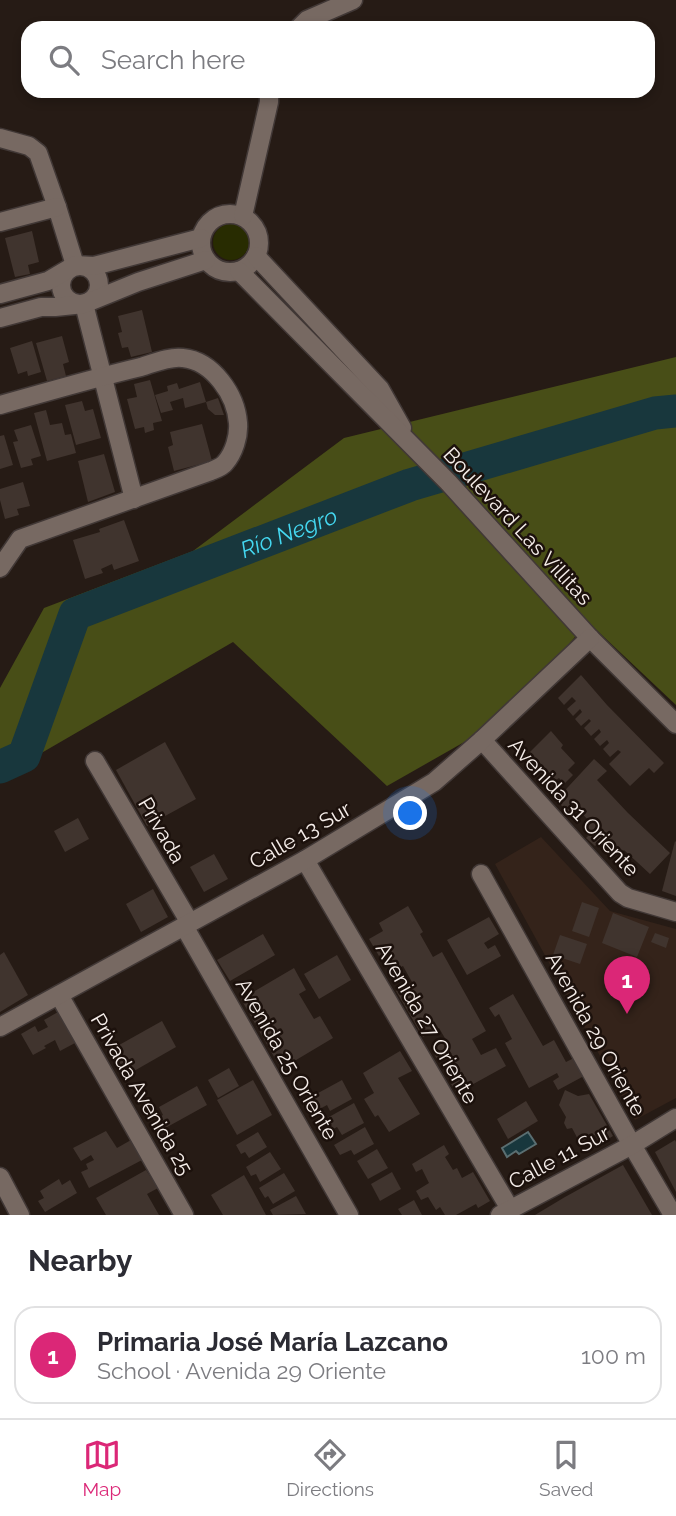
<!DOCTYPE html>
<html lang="en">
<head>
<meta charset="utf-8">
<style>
  :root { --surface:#fff; --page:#f7f7f7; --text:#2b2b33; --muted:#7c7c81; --line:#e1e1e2; --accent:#db2777 }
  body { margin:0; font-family:Raleway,sans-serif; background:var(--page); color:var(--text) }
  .you { position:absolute; left:411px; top:814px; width:24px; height:24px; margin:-18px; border:5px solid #fff; border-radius:50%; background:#1a73e8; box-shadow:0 0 0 10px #1a73e833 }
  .badge { display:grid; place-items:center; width:46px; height:46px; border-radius:50%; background:var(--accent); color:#fff; font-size:23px; font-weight:700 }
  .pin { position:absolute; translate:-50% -58px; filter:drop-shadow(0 2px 4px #0008) }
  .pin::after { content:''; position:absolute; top:37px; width:24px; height:21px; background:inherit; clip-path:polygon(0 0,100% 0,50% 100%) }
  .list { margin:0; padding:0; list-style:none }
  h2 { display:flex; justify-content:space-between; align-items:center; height:91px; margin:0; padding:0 28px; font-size:30px }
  h2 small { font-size:23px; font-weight:400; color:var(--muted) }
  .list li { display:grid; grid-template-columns:46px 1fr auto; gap:21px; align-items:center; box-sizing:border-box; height:98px; margin:0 14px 14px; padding:0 14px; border:2px solid var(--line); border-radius:21px }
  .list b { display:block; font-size:26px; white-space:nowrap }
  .list p { margin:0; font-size:23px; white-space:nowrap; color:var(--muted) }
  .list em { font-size:23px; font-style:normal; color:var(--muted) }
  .icon { flex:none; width:38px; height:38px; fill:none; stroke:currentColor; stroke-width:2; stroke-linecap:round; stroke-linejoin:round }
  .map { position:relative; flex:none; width:676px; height:1215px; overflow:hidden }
  .search { position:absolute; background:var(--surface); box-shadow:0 4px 10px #0003; left:21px; right:21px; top:21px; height:77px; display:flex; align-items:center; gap:18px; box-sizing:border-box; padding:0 24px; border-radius:21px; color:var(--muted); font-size:26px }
  .sheet { height:203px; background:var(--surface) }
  nav { display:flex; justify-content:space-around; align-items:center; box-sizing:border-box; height:98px; border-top:2px solid var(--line); background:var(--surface); font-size:19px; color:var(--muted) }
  nav a { display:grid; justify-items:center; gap:4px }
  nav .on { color:var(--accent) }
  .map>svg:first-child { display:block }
  .built { fill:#34231a }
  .green { fill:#282c01 }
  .forest { fill:#484e17 }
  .water { fill:#18373d; stroke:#5a6e71; stroke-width:2 }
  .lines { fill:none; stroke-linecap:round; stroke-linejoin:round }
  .river { stroke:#18373d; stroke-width:33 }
  .building { fill:#40342e }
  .street-casing { stroke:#413836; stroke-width:21 }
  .street { stroke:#776962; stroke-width:18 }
  .labels { text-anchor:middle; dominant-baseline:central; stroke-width:5; stroke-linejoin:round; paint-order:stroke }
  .street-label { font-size:21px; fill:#f5ede9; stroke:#1c110c }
  .water-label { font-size:23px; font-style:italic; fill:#44d7f0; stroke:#1c110c }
</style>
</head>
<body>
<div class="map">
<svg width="676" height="1215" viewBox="0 0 676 1215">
  <rect width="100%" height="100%" fill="#261b15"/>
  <path class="built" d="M541,837L610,911L676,929V1098L635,1120L495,864Z"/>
  <circle class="green" cx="231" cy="242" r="18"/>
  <path class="forest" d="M676,357V705L588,622L503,720L387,786L233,642L0,777V688L44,608L193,551L344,438Z"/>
  <path class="water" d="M528,1132L536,1144L519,1154L516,1151L507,1157L502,1148Z"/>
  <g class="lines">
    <path class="river" id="s1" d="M0,767L24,756L75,614L410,485L655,413L676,411"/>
  </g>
  <g class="building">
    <path d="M32,231L39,262L28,265L30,274L15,277L5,238Z"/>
    <path d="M142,310L152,352L131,357L128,347L122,348L118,333L122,332L118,316Z"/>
    <path d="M62,336L69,362L63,364L66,376L47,381L36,343Z"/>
    <path d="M32,341L41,372L28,376L27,371L18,374L10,348Z"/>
    <path d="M150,380L162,421L153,423L154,430L145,433L144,427L135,429L127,399L137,397L134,384Z"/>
    <path d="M200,382L206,402L185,408L183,398L170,402L173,410L161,413L155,395L168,391L167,386L177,383L179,389Z"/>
    <path d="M218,398L224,415H215L208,409L206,402Z"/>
    <path d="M82,401L85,411L93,409L101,438L76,445L65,405Z"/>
    <path d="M46,410L50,425L62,423L65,435L71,434L76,453L47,461L34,413Z"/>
    <path d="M202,424L212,461L174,471L168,447L173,445L170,432Z"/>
    <path d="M31,425L41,456L31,459L33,465L21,468L13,442L18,441L14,430Z"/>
    <path d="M4,435L13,465L0,469V436Z"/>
    <path d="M104,454L115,492L88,502L78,461Z"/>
    <path d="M23,482L30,506L17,509L19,515L5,519L0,500V489Z"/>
    <path d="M124,520L139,561L114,570L112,564L101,569L103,573L85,579L73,540L100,532L99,529Z"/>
    <path d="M581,675L607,705L664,763L654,773L649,768L630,786L609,764L621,752L618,750L610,757L603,749L609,743L607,740L600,746L594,739L601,732L599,729L591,736L584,728L591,721L589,719L581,726L575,719L582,712L580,709L573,716L567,709L576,701L572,697L564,705L558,698Z"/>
    <path d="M551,731L563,745L561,748L575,763L568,770L573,775L564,784L559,778L556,780L530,752Z"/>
    <path d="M165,742L196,799L147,826L116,770Z"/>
    <path d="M594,759L607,771L597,780L628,813L670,853L650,874L624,850L620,854L603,838L595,846L586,838L588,836L583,830L590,822L574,805L568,812L556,800Z"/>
    <path d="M78,818L89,839L65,852L54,831Z"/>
    <path d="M675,841L676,842V896L662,891Z"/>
    <path d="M214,854L228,879L204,892L190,867Z"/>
    <path d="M153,889L168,917L141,932L126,904Z"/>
    <path d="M582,902L599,908L589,937L572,931Z"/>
    <path d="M408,906L423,932L420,934L433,957L442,952L486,1031L472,1039L481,1055L496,1048L506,1066L457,1093L451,1084L462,1078L457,1069L448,1053L437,1059L431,1049L446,1040L439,1028L423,1037L396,991L412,982L403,966L397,969L392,961L387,964L381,954L379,956L369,939L383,931L379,923Z"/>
    <path d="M613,913L649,927L637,957L602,943Z"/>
    <path d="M489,917L499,934L484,943L488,949L495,945L501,956L467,975L447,940Z"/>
    <path d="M655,933L669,938L666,948L651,942Z"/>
    <path d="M263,934L275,955L230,981L217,960Z"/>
    <path d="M560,935L587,944L580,964L553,955Z"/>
    <path d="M4,952L28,995L0,1012V955Z"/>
    <path d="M337,955L351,980L319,999L304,974Z"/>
    <path d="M294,968L306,990L299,994L314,1019L320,1016L333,1038L281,1069L241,999Z"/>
    <path d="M513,994L543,1046L554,1040L566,1062L574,1058L584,1076L558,1090L553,1081L559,1077L557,1073L529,1088L505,1043L512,1039L499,1014L495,1017L489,1008Z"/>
    <path d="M58,1012L75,1043L60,1051L55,1040L44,1046L46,1048L33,1055L21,1034L35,1026L38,1032L48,1027L44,1020Z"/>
    <path d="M162,1021L176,1047L127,1075L112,1049Z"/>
    <path d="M400,1051L412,1071L398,1078L420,1114L389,1132L378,1115L375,1117L364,1099L374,1093L363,1073Z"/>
    <path d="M229,1068L239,1086L218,1098L208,1080Z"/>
    <path d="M253,1080L272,1115L237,1135L217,1100Z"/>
    <path d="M342,1080L352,1099L330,1111L327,1105L316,1111L309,1098Z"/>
    <path d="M197,1086L207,1105L160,1131L154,1120L163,1115L159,1107Z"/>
    <path d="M565,1090L578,1096L589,1094L613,1136L600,1144L595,1135L580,1143L572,1128L567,1129L564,1123L566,1117L559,1105Z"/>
    <path d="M526,1101L538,1121L508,1139L497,1119Z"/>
    <path d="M354,1103L364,1123L342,1135L337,1127L326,1133L320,1122Z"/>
    <path d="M365,1127L374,1144L354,1155L351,1150L340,1155L334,1145Z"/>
    <path d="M106,1131L117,1148L131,1140L142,1160L89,1188L81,1172L88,1169L86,1164L94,1160L91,1155L81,1161L73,1148Z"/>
    <path d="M258,1132L267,1147L249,1158L245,1152L241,1154L236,1145Z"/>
    <path d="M675,1140L676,1142V1192L655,1152Z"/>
    <path d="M444,1145L449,1154L445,1157L453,1170L457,1168L462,1178L473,1172L490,1201L478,1208L476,1204L456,1215H445L440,1207L436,1210L428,1197L421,1200L416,1191L429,1183L422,1169L416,1172L412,1164Z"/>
    <path d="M377,1149L388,1168L368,1179L357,1161Z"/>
    <path d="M270,1152L281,1169L260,1182L256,1174L251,1176L246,1167Z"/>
    <path d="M623,1165L652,1215H535L565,1197Z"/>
    <path d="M146,1170L158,1188L147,1194L159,1215H106L96,1198Z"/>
    <path d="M392,1172L401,1189L380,1201L371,1184Z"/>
    <path d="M284,1173L295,1191L273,1204L268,1196L265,1198L259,1188Z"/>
    <path d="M244,1175L252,1189L266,1215H223L211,1195Z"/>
    <path d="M59,1179L62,1185L70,1180L77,1193L45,1212L38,1201L44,1198L40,1191Z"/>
    <path d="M296,1196L306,1214L273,1215L270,1210Z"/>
    <path d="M414,1200L422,1215H402L398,1209Z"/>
  </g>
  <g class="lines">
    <g class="street-casing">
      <g id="street">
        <path d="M299,28L307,20L353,0"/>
        <path d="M0,138L29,146L38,153L57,207L75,265"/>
        <circle cx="230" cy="243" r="29"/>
        <path d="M243,216L269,102V91"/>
        <path d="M0,222L57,207"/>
        <path d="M256,256L380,389L402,428"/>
        <circle cx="80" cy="285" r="19"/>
        <path d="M239,271L448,482L590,638L676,724"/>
        <path d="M0,294L48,281L75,265L94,266L201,238"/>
        <path d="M84,304L134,499"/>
        <path d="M0,318L41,307H55L84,304L138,282L206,260"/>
        <path d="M0,405C47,392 94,378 141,367C154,363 170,356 183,358C213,361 236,395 238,423C239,436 234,453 225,463C222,467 216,469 211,471L20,539L0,568"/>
        <path d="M482,740L620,893L628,898L676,912"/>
        <path d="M95,761L190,923"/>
        <path d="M305,860L510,1209"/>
        <path d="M481,874L632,1145L673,1215"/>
        <path d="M184,926L349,1215"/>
        <path d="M59,995L184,1215"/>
        <path d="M0,1027L305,860L434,782L482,740L590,638"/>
        <path d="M0,1177L20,1215"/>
        <path d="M500,1215L632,1145L676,1118"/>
      </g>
    </g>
    <use href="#street" class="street"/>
  </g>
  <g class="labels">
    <g class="street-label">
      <text transform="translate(518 526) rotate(47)">Boulevard Las Villitas</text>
      <text transform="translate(574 807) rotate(47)">Avenida 31 Oriente</text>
      <text transform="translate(162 830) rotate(60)">Privada</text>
      <text transform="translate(300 835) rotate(-30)">Calle 13 Sur</text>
      <text transform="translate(427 1023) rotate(60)">Avenida 27 Oriente</text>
      <text transform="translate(596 1034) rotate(61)">Avenida 29 Oriente</text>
      <text transform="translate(287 1059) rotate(60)">Avenida 25 Oriente</text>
      <text transform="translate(142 1094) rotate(60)">Privada Avenida 25</text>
      <text transform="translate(559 1157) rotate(-28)">Calle 11 Sur</text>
    </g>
    <g class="water-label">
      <text stroke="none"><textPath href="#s1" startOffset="406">Río Negro</textPath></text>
    </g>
  </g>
</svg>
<div class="you"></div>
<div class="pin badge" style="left:627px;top:1014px">1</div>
<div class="search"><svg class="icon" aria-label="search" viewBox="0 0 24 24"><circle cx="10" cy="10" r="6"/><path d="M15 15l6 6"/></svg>Search here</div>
</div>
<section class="sheet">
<h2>Nearby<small></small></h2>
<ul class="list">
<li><span class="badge">1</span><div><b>Primaria José María Lazcano</b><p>School · Avenida 29 Oriente</p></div><em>100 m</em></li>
</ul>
</section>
<nav>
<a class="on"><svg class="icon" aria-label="map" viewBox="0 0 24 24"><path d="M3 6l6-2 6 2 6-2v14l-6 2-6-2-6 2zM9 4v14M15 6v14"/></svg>Map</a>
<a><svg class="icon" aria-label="directions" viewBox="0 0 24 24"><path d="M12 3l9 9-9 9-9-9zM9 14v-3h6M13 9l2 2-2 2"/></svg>Directions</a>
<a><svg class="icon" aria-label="saved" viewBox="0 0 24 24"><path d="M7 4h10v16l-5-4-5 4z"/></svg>Saved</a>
</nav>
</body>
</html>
